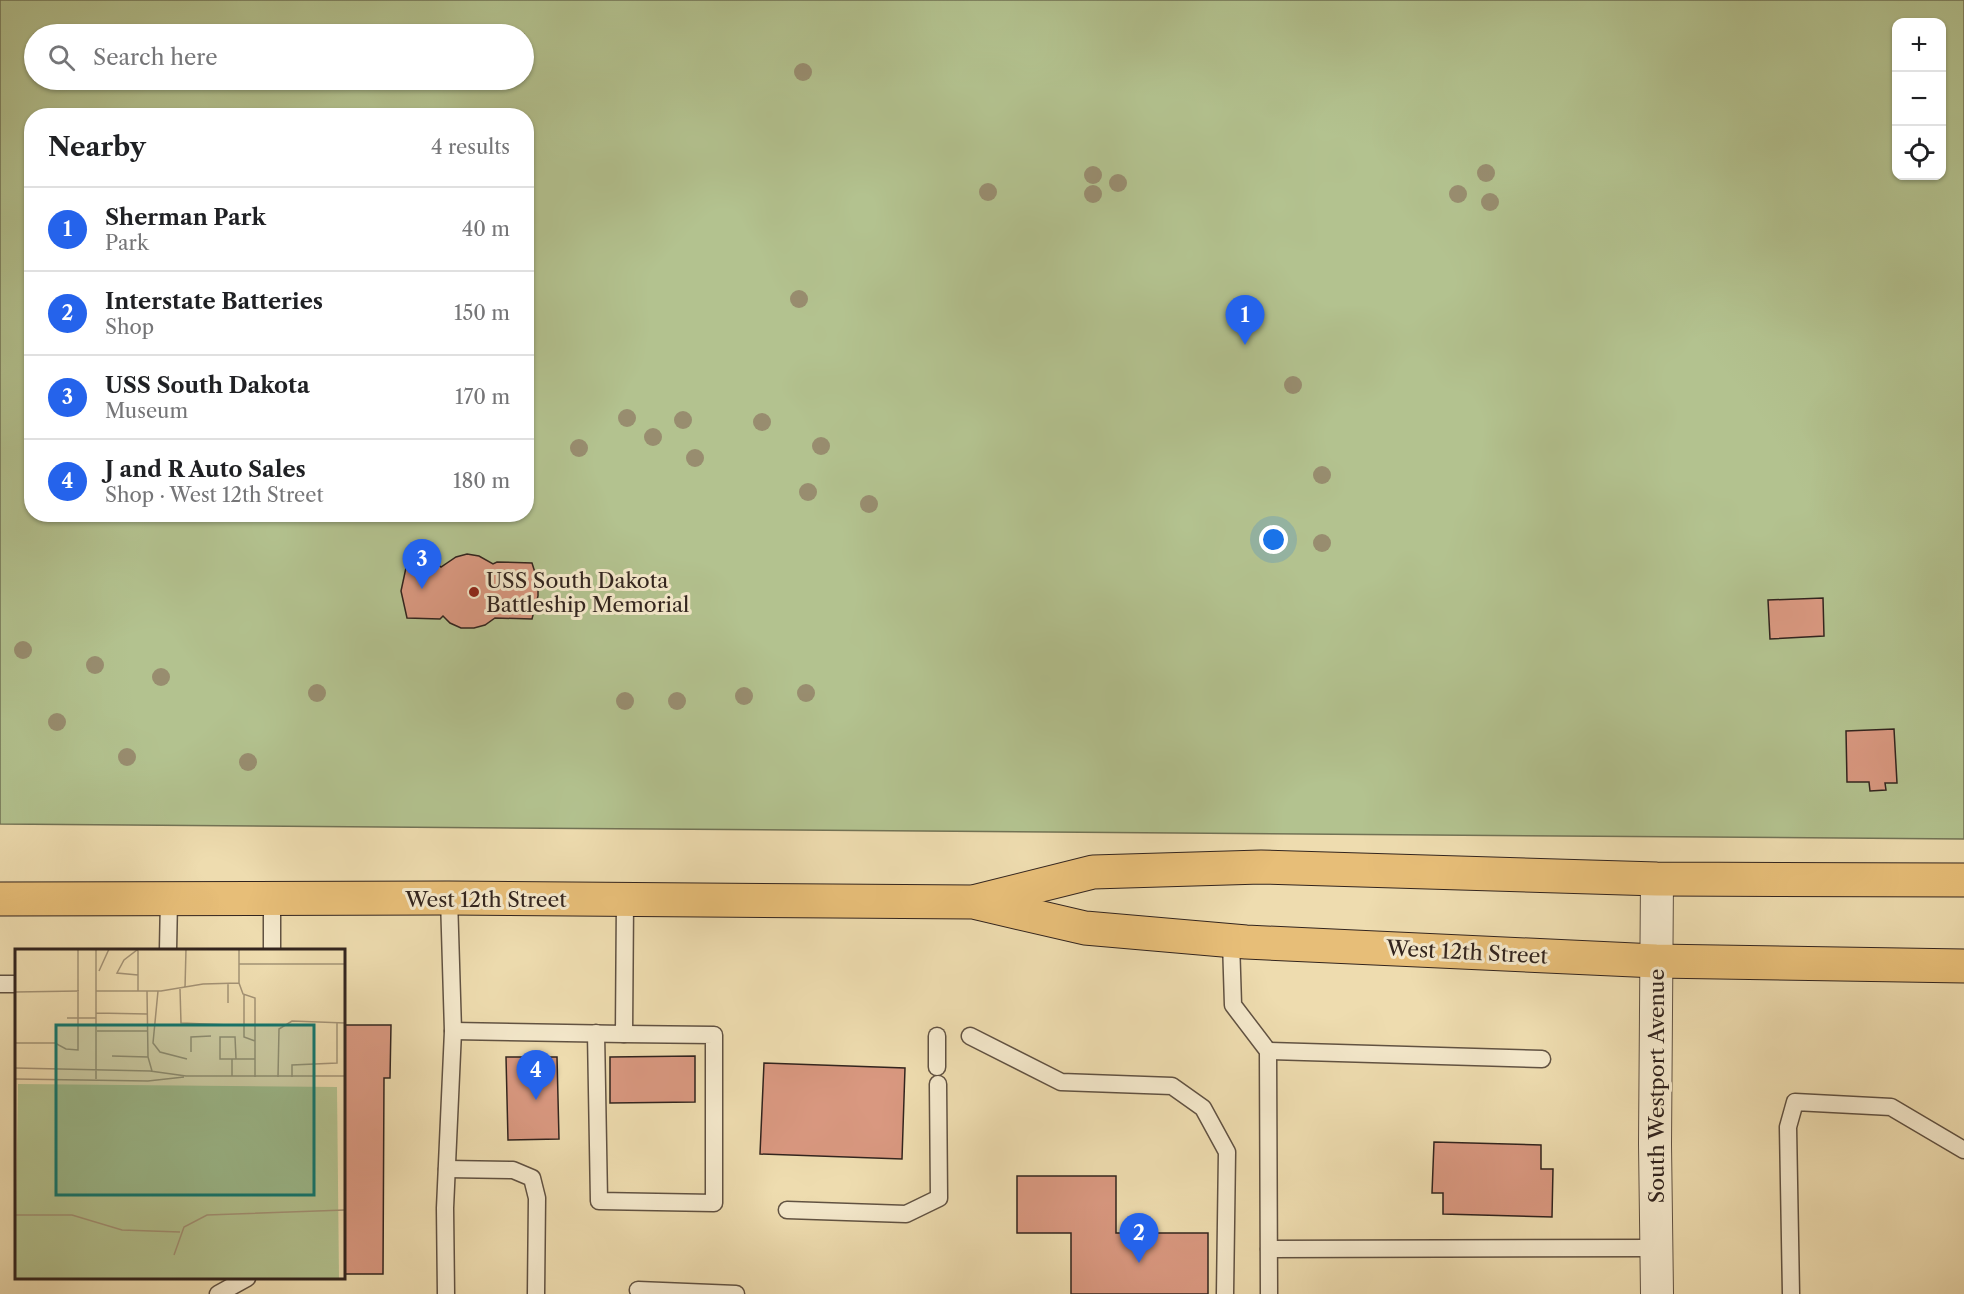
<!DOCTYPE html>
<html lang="en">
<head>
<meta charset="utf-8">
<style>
  :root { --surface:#fff; --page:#f2f2f2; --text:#202124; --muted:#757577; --line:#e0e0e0; --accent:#2563eb }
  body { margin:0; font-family:"Libre Caslon Text",serif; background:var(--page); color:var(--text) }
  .controls { position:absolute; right:18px; top:18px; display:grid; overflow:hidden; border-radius:12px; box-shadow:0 2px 4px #0004 }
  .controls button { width:54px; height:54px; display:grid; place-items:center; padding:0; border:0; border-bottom:2px solid var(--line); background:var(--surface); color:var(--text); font:30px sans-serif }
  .you { position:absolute; left:1274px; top:540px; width:21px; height:21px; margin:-15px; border:4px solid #fff; border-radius:50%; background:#1a73e8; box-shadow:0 0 0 9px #1a73e833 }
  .badge { display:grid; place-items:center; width:39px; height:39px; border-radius:50%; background:var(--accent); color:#fff; font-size:20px; font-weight:700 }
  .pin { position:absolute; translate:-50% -50px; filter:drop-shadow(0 2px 3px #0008) }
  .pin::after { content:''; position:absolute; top:32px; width:21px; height:18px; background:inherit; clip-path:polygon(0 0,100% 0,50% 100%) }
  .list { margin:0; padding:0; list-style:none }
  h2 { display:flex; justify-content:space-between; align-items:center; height:78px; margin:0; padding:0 24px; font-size:26px }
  h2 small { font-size:20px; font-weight:400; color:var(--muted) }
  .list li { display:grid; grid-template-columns:39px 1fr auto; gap:18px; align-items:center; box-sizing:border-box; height:84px; padding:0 24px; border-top:2px solid var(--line) }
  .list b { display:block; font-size:22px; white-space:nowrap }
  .list p { margin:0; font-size:20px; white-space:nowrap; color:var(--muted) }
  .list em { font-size:20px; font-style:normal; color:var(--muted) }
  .icon { flex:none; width:33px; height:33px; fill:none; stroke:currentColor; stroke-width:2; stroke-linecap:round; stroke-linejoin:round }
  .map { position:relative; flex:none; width:1964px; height:1294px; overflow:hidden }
  .search { position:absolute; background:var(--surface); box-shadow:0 2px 4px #0004; left:24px; top:24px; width:510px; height:66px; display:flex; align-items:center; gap:15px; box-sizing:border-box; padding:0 21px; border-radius:33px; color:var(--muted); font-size:22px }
  .panel { position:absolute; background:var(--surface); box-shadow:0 2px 4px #0004; left:24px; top:108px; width:510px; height:414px; border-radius:24px }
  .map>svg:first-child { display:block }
  .green { fill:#b3c28f; stroke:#727356; stroke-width:1.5; fill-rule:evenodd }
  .building { fill:#d99880; stroke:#32241e; stroke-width:1.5 }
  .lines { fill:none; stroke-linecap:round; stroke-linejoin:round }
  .service-casing { stroke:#615242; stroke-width:19 }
  .minor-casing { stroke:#615242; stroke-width:34 }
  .primary-casing { stroke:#32241e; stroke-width:35 }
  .service { stroke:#f4e8cb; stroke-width:16 }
  .minor { stroke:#f4e8cb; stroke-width:32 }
  .primary { stroke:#e7be78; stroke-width:33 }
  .tree { fill:#988d6f }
  .poi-dot { fill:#8f2418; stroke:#f4e8cb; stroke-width:2 }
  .labels { text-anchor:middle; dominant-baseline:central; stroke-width:6; stroke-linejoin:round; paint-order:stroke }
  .poi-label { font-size:21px; fill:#32241e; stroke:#f4e8cb; text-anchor:start }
  .street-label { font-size:21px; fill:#32241e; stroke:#f4e8cb }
  .inset-road { fill:none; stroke:#a39275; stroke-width:1.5 }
  .view { fill:#0f766e; fill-opacity:0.15; stroke:#0f766e; stroke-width:3 }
  .inset-edge { fill:none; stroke:#32241e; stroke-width:3 }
</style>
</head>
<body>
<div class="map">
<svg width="1964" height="1294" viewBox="0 0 1964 1294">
  <rect width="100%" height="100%" fill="#eedcaf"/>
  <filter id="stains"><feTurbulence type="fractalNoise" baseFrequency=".00333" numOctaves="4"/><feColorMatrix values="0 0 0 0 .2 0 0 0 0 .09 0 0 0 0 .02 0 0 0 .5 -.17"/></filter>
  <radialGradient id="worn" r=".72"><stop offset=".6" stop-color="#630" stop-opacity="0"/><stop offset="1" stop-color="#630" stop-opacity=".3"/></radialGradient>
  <path class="green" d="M0,0H1964V839L0,824ZM1896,22H1942V176H1896ZM34,34H524V80H34ZM32,116H526V514H32Z"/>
  <g class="building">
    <path d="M467,554L479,556L493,564L497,562L532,563L538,582V596L532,619L495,618L485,625L474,628H461L450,623L443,616L440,619L407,618L401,591L407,563H436L441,567L456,557Z"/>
    <path d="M1823,598L1824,636L1770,639L1768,600Z"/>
    <path d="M1894,729L1897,783H1885L1886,790L1870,791L1869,782H1847L1846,731Z"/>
    <path d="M344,1025H391L390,1078H384L383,1274H344Z"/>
    <path d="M695,1056V1102L610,1103V1057Z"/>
    <path d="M506,1057H557L559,1139L508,1140Z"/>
    <path d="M764,1063L905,1068L902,1159L760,1154Z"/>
    <path d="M1434,1142L1541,1145V1169H1553L1552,1217L1443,1214V1193H1432Z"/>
    <path d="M1017,1176H1116V1233H1208V1294H1071V1233H1017Z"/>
  </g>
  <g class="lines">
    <g class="service-casing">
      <g id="service">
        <path d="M272,898V950"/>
        <path d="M1231,941L1233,1005L1268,1051L1269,1294"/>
        <path d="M168,950L169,898"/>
        <path d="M0,984H16"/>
        <path d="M453,1031L624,1034L625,900"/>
        <path d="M596,1033L599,1201L714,1203V1035L624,1034"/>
        <path d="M937,1036V1067"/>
        <path d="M970,1036L1061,1082L1172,1086L1203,1108L1227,1152L1225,1294"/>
        <path d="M1268,1051L1542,1059"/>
        <path d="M447,1169L513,1170L532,1178L537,1198L536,1294"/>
        <path d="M787,1210L906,1214L939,1198L938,1084"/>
        <path d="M1269,1249L1657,1248"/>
        <path d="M638,1290L736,1294"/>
        <path d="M218,1294L247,1278"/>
        <path d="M446,1294L445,1208L453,1031L449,898"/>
        <path d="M1791,1294L1788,1127L1795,1102L1891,1107L1964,1150"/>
      </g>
    </g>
    <g class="minor-casing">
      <path id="minor" d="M1657,879L1655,1144L1657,1294"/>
    </g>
    <g class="primary-casing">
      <g id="primary">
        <path d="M0,899L449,898L973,902L1085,928L1246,942L1656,961L1964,966"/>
        <path d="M977,901L1093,872L1261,867L1657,879L1964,880"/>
      </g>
    </g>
    <use href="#service" class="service"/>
    <use href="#minor" class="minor"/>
    <use href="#primary" class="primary"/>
  </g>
  <g class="tree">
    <circle cx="803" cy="72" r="9"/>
    <circle cx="1486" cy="173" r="9"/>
    <circle cx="1093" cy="175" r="9"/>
    <circle cx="1118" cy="183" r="9"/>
    <circle cx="988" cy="192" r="9"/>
    <circle cx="1093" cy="194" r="9"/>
    <circle cx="1458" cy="194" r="9"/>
    <circle cx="1490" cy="202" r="9"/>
    <circle cx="799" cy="299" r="9"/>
    <circle cx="1293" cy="385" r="9"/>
    <circle cx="627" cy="418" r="9"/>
    <circle cx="683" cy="420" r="9"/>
    <circle cx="762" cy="422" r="9"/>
    <circle cx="653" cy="437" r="9"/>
    <circle cx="821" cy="446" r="9"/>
    <circle cx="579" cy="448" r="9"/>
    <circle cx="695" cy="458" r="9"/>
    <circle cx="1322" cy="475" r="9"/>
    <circle cx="808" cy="492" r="9"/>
    <circle cx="869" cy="504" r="9"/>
    <circle cx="1322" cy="543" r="9"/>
    <circle cx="23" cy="650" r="9"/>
    <circle cx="95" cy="665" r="9"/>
    <circle cx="161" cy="677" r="9"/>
    <circle cx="317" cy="693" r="9"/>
    <circle cx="806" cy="693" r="9"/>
    <circle cx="744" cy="696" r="9"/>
    <circle cx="625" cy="701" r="9"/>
    <circle cx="677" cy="701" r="9"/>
    <circle cx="57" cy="722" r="9"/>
    <circle cx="127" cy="757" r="9"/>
    <circle cx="248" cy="762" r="9"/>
  </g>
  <circle class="poi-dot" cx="474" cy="592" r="6"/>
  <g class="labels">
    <g class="poi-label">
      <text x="486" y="580">USS South Dakota<tspan x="486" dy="24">Battleship Memorial</tspan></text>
    </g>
    <g class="street-label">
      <text x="486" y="899">West 12th Street</text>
      <text transform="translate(1467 952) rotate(3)">West 12th Street</text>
      <text transform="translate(1656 1086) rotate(-90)">South Westport Avenue</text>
    </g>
  </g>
  <g transform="translate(15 949)">
    <rect width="330" height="330" fill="#eedcaf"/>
    <path d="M3,135L322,138L324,330H0Z" fill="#b3c28f"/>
    <path class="inset-road" d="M81,0V130M224,15H330M84,22L94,0M224,34L228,45L240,49V128M170,39L171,0M165,40L166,74L215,76M81,42H146L188,35L224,34V0M123,42V2L122,1L109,11L102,24L123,26M132,42L133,108L137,122M143,42L138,94L145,103L172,110M0,43L64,42M229,46V88L240,92M213,54V35M81,64L132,65M52,69H81M82,82H132M0,94H40L51,100L63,101V0M176,103V88L196,87M97,107L133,108M217,110H205V88H220L221,110M0,119L135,122L171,127H330M217,127V110H240M263,128L264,80L277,72L330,74M277,128V116L322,114V74M0,130L133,132L169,128M0,266H57L107,281L165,283M159,306L169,278L192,266L330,261"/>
    <path class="view" d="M41,76H299V246H41Z"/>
    <rect width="330" height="330" class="inset-edge"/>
  </g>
  <rect width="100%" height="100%" filter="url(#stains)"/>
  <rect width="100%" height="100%" fill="url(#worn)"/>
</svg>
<div class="controls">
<button>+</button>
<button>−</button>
<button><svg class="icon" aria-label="locate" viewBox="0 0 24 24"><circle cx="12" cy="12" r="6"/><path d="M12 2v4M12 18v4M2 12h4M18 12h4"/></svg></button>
</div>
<div class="you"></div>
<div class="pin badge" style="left:1245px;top:345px">1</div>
<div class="pin badge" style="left:1139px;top:1263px">2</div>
<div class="pin badge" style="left:422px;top:589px">3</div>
<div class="pin badge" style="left:536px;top:1100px">4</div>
<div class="search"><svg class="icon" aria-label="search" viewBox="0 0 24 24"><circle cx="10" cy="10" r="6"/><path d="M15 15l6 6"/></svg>Search here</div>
<section class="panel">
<h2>Nearby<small>4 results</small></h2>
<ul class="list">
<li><span class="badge">1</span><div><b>Sherman Park</b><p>Park</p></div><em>40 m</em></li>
<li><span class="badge">2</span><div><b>Interstate Batteries</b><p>Shop</p></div><em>150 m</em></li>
<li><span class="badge">3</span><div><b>USS South Dakota</b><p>Museum</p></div><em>170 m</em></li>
<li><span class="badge">4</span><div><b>J and R Auto Sales</b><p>Shop · West 12th Street</p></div><em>180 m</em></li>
</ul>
</section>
</div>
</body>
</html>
